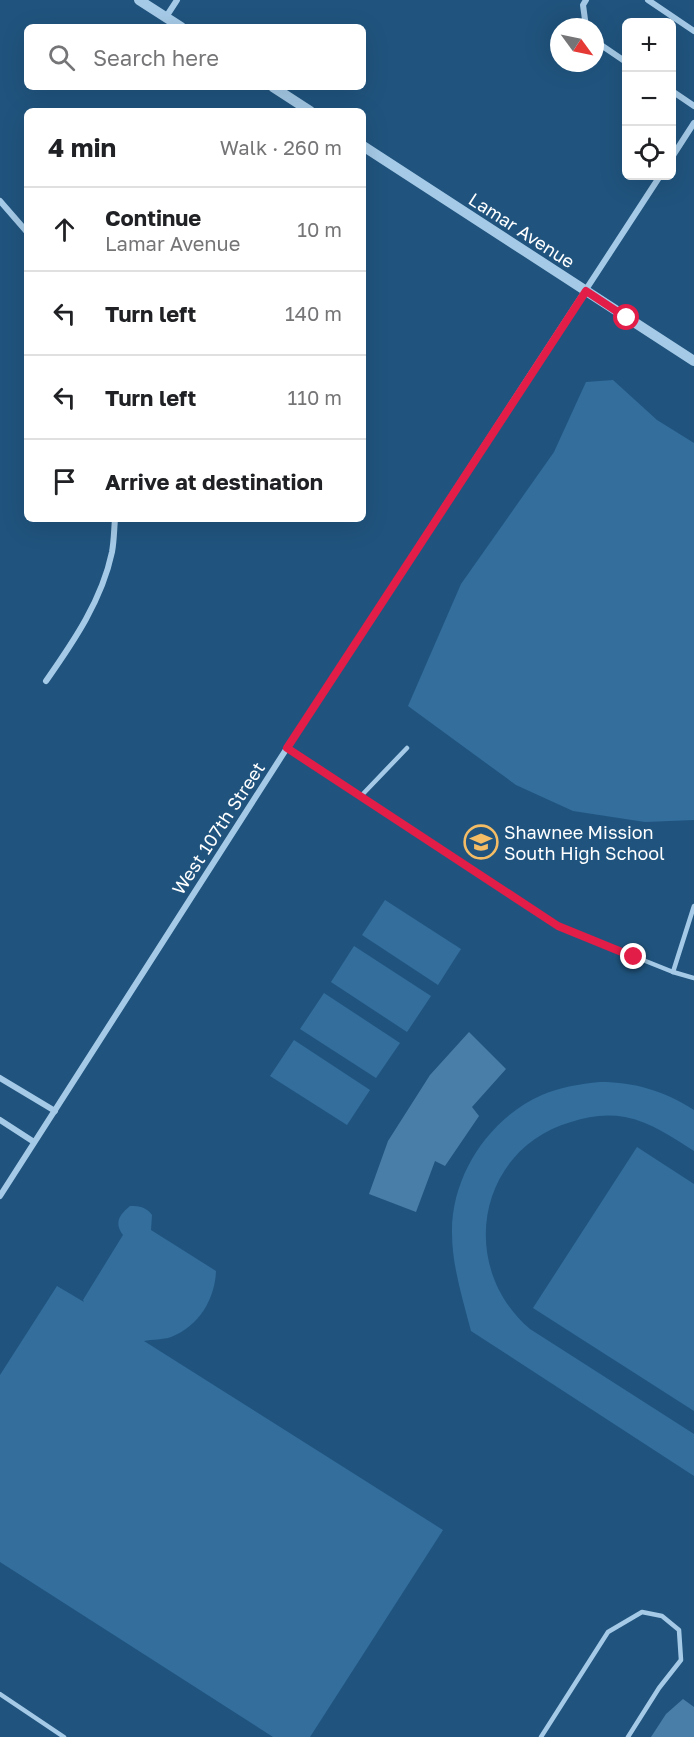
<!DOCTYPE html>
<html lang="en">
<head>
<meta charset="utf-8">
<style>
  :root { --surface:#fff; --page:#f6f6f6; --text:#202124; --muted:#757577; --line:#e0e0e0 }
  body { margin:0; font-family:"Golos Text",sans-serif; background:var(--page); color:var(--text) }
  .controls { position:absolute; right:18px; top:18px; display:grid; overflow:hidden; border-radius:9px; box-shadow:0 6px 24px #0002 }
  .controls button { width:54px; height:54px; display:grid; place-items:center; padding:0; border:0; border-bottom:2px solid var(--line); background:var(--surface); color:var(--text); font:30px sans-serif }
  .compass { position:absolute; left:550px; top:18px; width:54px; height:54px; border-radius:50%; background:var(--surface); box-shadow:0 6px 24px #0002; rotate:123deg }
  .stop { position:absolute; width:18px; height:18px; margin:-14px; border:4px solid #e11d48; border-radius:50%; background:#fff }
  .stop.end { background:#e11d48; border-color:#fff; box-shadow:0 2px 6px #0008 }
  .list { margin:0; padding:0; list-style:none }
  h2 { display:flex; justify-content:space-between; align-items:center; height:78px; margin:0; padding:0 24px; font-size:26px }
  h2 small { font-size:20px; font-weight:400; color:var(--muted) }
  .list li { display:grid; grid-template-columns:39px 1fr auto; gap:18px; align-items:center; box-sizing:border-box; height:84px; padding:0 24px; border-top:2px solid var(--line) }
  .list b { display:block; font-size:22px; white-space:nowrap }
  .list p { margin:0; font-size:20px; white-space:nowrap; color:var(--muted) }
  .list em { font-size:20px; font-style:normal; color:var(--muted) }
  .icon { flex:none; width:33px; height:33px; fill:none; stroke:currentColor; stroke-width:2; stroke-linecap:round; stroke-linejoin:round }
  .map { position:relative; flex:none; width:694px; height:1737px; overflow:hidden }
  .search { position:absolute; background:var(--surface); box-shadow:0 6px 24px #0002; left:24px; top:24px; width:342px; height:66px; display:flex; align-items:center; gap:15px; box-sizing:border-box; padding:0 21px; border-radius:9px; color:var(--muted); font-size:22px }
  .panel { position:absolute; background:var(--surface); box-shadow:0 6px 24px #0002; left:24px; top:108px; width:342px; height:414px; border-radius:9px }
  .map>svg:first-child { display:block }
  .green { fill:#336e9d }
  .building { fill:#497ea8 }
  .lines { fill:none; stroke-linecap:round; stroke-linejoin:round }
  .service { stroke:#a5cae7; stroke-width:4.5 }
  .minor { stroke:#a5cae7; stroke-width:6 }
  .tertiary { stroke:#a5cae7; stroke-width:10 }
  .route { stroke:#e11d48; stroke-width:8 }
  .labels { text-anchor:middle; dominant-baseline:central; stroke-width:5; stroke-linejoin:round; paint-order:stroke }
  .street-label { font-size:18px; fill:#fff; stroke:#20547e }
  .poi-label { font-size:18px; fill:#fff; stroke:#20547e; text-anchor:start }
</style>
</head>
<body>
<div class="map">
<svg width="694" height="1737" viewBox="0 0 694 1737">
  <rect width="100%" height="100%" fill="#20547e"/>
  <g class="green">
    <path d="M613,380L657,420L694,443V820L645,822L573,811L516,785L408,706L461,584L554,452L586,382Z"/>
    <path d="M385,900L461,949L438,985L362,935Z"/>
    <path d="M354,946L431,996L407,1032L331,982Z"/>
    <path d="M324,993L400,1043L376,1078L300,1029Z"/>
    <path d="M294,1040L370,1090L347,1125L270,1076Z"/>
    <path d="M600,1082C635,1082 664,1091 694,1110V1151C672,1137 651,1122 625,1117C606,1114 589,1116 571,1122C477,1149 457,1267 530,1329L694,1434V1476L471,1331C463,1300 452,1266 452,1233C451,1176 489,1118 542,1095C560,1087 580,1084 600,1082Z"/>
    <path d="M637,1147L694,1184V1411L533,1308Z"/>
    <path d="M130,1206C140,1206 146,1207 152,1215L151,1230L216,1271C215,1299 199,1326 171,1337C163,1340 152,1339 144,1341L443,1530L310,1737H273L0,1562V1375L57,1286L84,1302L83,1300L123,1235C114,1223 119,1215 130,1206Z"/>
  </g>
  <g class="building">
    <path d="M469,1032L506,1069L472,1107L479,1116L445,1166L435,1161L416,1212L369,1194L388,1141L430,1075Z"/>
    <path d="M683,1699L694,1707V1737H651L666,1714Z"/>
  </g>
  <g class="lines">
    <g class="service">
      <path d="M287,748L558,926L673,972L694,978"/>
      <path d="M361,796L407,748"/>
      <path d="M673,972L694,906"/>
      <path d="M0,1694L64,1737"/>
      <path d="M541,1737L608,1632L642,1612L662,1616L679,1630L681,1660L659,1688L628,1737"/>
    </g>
    <g class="minor">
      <path d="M586,0L583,5L586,27"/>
      <path d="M648,0L694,31"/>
      <path d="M166,17L177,0"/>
      <path d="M595,39L601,45L626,62"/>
      <path d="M672,91L694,106"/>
      <path d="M672,157L694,123"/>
      <path d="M0,201L27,232"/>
      <path d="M46,681C74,641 102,600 112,552C114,541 114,530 115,519"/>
      <path d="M0,1078L55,1111"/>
      <path d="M0,1120L34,1142"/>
      <path d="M0,1196L287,748L660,176"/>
    </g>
    <g class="tertiary">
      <path d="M139,0L181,27"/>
      <path d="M273,87L310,111"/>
      <path d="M363,146L694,361"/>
    </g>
  </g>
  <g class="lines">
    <path class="route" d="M627,318L586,291L287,748L558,926L634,957"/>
  </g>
  <defs>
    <g id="school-ring" transform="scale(1.725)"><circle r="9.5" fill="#20547e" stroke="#f4bc65" stroke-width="1.5"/><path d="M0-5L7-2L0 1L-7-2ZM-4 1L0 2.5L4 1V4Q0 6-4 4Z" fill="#f4bc65"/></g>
  </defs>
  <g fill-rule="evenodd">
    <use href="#school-ring" x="481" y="842"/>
  </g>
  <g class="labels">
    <g class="street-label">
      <text transform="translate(522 230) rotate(33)">Lamar Avenue</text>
      <text transform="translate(218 828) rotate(-57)">West 107th Street</text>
    </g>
    <g class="poi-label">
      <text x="504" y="832">Shawnee Mission<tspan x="504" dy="21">South High School</tspan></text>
    </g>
  </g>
</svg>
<div class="controls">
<button>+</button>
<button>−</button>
<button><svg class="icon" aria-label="locate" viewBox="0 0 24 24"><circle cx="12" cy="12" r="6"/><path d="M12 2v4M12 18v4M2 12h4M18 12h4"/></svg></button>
</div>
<svg class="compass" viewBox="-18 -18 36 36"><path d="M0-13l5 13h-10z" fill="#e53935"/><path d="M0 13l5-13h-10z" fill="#757577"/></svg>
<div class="stop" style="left:627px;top:318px"></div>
<div class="stop end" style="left:634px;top:957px"></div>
<div class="search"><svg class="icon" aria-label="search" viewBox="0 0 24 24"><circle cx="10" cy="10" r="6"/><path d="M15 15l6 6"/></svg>Search here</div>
<section class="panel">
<h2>4 min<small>Walk · 260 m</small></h2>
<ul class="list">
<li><svg class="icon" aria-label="ahead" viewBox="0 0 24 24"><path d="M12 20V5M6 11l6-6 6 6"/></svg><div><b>Continue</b><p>Lamar Avenue</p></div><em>10 m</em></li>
<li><svg class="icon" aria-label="left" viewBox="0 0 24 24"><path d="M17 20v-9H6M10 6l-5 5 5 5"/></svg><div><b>Turn left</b></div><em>140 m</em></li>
<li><svg class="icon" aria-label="left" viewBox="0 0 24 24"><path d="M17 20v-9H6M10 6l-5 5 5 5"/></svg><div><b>Turn left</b></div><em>110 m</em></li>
<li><svg class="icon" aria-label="arrive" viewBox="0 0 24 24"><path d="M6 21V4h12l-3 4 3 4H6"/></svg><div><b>Arrive at destination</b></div></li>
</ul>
</section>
</div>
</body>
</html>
